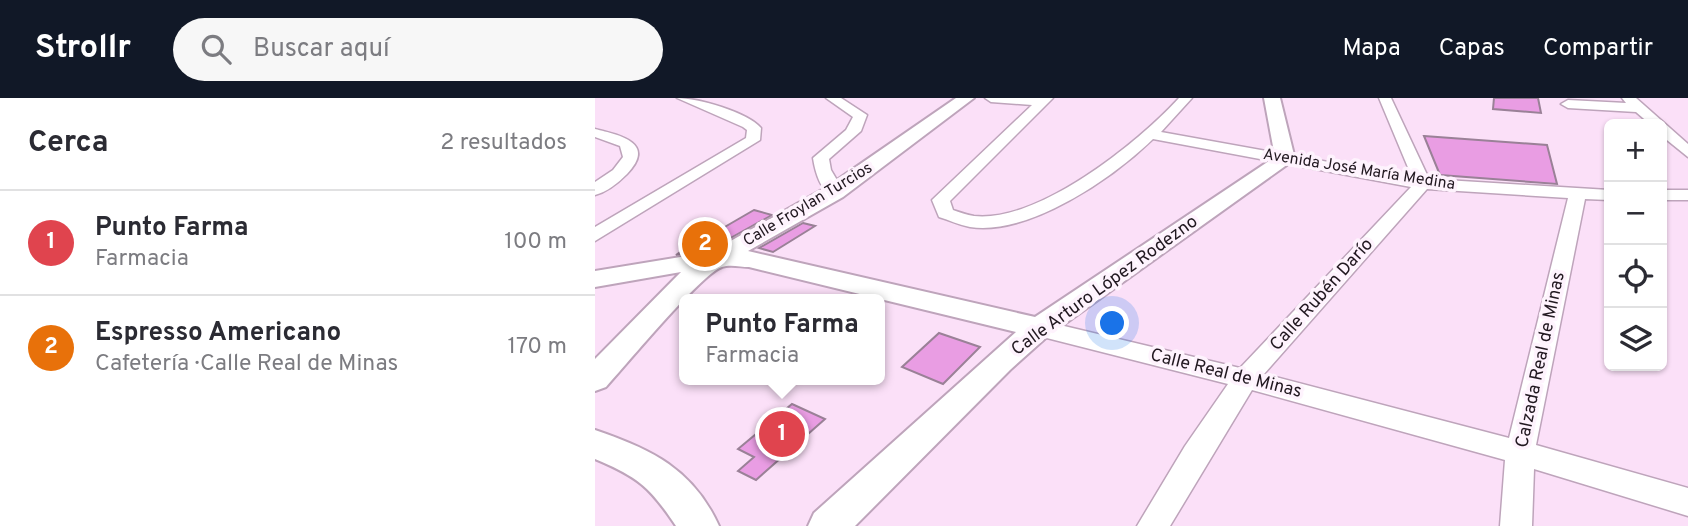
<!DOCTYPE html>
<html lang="es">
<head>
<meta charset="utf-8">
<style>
  :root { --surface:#fff; --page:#f7f7f7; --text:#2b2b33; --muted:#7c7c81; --line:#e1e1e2; --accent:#111827 }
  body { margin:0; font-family:Overpass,sans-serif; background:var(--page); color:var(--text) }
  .controls { position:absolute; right:21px; top:21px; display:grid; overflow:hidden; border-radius:10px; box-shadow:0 2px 5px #0004 }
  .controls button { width:63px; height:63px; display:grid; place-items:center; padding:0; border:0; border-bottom:2px solid var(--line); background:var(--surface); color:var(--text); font:35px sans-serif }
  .you { position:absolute; left:518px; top:226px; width:24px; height:24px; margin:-18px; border:5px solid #fff; border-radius:50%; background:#1a73e8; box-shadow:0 0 0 10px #1a73e833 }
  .badge { display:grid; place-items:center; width:46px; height:46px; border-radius:50%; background:var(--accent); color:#fff; font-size:23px; font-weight:700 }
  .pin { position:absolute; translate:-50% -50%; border:4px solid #fff; box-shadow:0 2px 7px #0006 }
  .popup { position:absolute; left:84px; top:196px; width:206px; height:91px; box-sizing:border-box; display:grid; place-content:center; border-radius:10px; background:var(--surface); filter:drop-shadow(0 2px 5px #0005); font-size:23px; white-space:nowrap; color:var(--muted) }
  .popup b { font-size:26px; color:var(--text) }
  .popup::after { content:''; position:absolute; left:50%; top:100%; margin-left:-14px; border:14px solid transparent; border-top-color:var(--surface) }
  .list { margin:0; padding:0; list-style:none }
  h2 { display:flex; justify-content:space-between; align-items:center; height:91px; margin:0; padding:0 28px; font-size:30px }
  h2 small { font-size:23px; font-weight:400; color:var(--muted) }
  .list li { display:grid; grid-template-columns:46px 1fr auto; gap:21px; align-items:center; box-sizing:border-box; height:105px; padding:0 28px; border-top:2px solid var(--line) }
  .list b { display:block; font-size:26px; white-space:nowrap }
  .list p { margin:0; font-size:23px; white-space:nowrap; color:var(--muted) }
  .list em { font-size:23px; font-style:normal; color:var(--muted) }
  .icon { flex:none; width:38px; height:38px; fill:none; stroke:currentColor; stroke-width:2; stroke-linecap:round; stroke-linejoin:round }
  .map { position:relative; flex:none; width:1093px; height:428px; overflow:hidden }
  header { display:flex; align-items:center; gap:42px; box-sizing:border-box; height:98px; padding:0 35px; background:var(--accent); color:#fff }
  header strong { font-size:33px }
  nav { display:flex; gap:38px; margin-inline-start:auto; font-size:24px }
  .search { width:490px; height:63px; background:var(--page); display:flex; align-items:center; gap:18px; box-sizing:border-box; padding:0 24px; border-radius:38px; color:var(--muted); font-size:26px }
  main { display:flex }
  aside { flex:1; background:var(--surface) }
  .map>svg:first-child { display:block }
  .building { fill:#e99de3; stroke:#9a8197; stroke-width:2 }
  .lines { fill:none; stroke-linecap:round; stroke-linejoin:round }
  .minor-casing { stroke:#bea4bb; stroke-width:3 }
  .tertiary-casing { stroke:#bea4bb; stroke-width:4 }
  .minor { fill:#fff; fill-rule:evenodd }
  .tertiary { fill:#fff; fill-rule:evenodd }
  .labels { text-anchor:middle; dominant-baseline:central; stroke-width:7; stroke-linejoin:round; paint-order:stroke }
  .far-street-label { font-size:16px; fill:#211820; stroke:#fef3fd }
  .street-label { font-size:18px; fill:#211820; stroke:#fef3fd }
</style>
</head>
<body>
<header>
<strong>Strollr</strong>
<div class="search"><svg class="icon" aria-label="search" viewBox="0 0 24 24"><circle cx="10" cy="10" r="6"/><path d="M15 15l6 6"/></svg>Buscar aquí</div>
<nav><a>Mapa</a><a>Capas</a><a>Compartir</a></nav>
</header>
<main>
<aside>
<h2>Cerca<small>2 resultados</small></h2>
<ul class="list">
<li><span class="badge" style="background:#e0444e">1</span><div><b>Punto Farma</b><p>Farmacia</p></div><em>100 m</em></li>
<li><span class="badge" style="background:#e8710a">2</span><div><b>Espresso Americano</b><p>Cafetería · Calle Real de Minas</p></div><em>170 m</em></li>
</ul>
</aside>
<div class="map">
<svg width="1093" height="428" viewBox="0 0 1093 428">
  <rect width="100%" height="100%" fill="#fbe0f8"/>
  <g class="building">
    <path d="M899,0H943L946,15L898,11Z"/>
    <path d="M829,38L952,47L962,86L845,77Z"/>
    <path d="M159,112L177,117L114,152L81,157L116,132L121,134Z"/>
    <path d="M208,125L220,128L178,154L164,150Z"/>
    <path d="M344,235L385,249L348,286L307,269Z"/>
    <path d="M197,306L230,321L161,382L143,373L159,359L143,351Z"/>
  </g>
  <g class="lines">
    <g class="minor-casing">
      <g id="minor">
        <path d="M82,0C103,0 152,14 166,30L165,42L0,143V129L151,40L152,32L148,29Z"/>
        <path d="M231,0H246L272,17L266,33L234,61L236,72L249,94L240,99C226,96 220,73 218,60L251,32L258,19Z"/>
        <path d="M390,0H458L355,103L358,112C364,114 372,117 379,118C443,125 543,45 584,0H597L566,34L817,79L784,0H796L834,81L1014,92V102L990,101L941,347L1093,390V418L939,371L937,428H905L910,362L657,292L575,428H542L590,348L633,286L436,236L432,230L436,224L444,222L645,270L816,89L558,41C518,80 434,138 375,129C364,127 354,122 344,119L337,102L437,7L396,4ZM832,91L973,100L914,340L669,276Z"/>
        <path d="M1027,0H1041L1093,46V59L1067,38V26H1055L1041,14L973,10L966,6L973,2L1031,5Z"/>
        <path d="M0,31C25,37 62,45 32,76C23,85 12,94 0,97V84L18,72L28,59L25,48L0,39Z"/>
        <rect x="1067" y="92" width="26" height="10"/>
      </g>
    </g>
    <g class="tertiary-casing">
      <g id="tertiary">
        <path d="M361,0H379L248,99L153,153L440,219L680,59L669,0H685L700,61L454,237L415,272L260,428H213L219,415L421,234L154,169C146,169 135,166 127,169C107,175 31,267 11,289L0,293V261L86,174L0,189V173L116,154L232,89Z"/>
        <path d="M0,332C56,351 98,371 124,428H81C55,389 43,379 0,361Z"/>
      </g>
    </g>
    <use href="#minor" class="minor"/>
    <use href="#tertiary" class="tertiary"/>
  </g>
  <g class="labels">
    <g class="far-street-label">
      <text transform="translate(764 72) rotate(9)">Avenida José María Medina</text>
      <text transform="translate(213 107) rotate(-31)">Calle Froylan Turcios</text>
    </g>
    <g class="street-label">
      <text transform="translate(510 188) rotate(-36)">Calle Arturo López Rodezno</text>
      <text transform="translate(727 197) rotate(-48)">Calle Rubén Darío</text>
      <text transform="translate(946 262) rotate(-78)">Calzada Real de Minas</text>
      <text transform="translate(631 276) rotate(14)">Calle Real de Minas</text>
    </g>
  </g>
</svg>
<div class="controls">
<button>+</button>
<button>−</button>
<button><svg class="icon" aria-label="locate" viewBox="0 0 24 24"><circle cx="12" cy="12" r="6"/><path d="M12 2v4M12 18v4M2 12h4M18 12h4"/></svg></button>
<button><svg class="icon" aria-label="layers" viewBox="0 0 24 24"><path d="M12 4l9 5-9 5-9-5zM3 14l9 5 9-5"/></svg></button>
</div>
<div class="you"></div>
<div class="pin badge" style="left:187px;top:336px;background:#e0444e">1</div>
<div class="popup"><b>Punto Farma</b>Farmacia</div>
<div class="pin badge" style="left:110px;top:146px;background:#e8710a">2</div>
</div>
</main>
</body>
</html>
